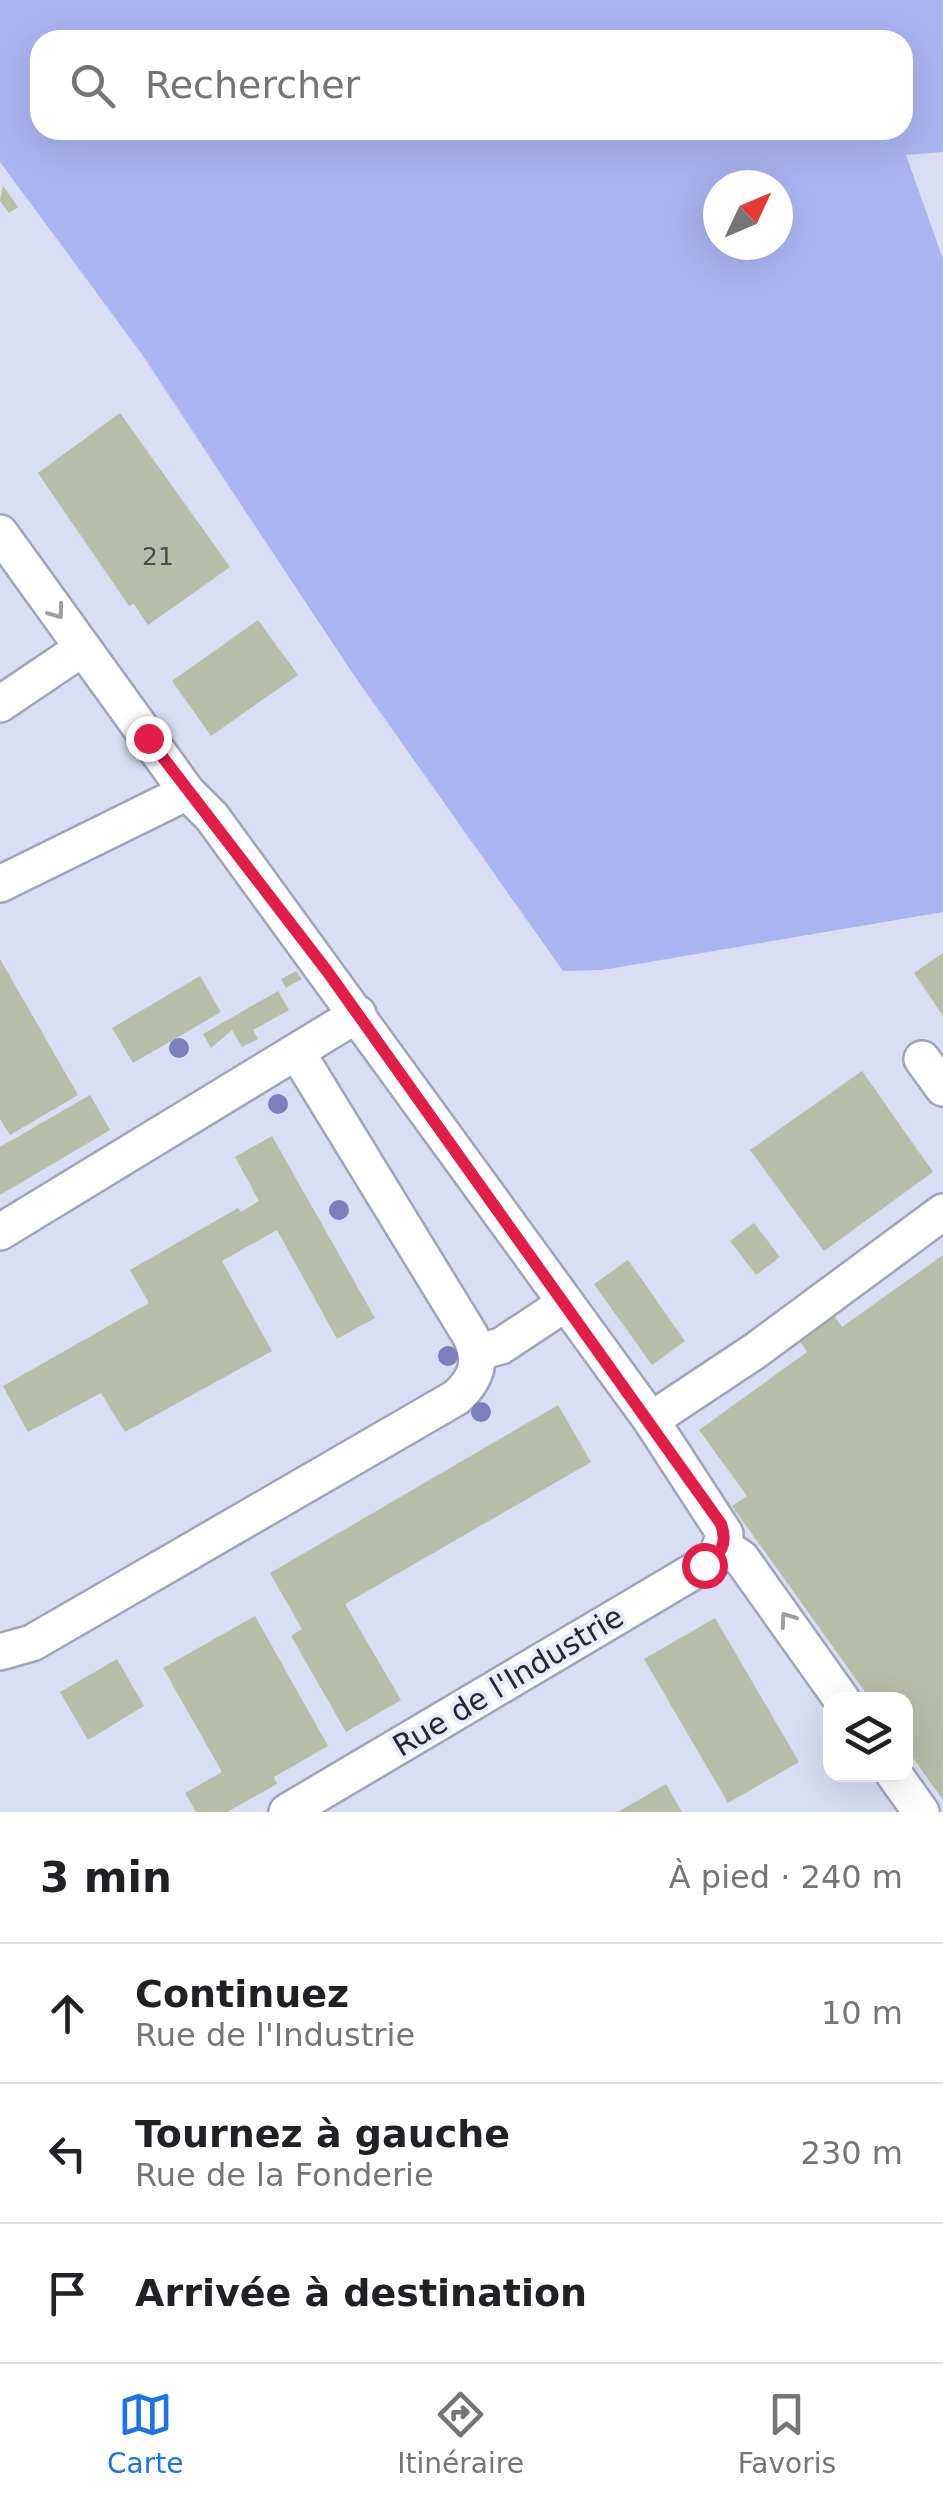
<!DOCTYPE html>
<html lang="fr">
<head>
<meta charset="utf-8">
<style>
  :root { --surface:#fff; --page:#f2f2f2; --text:#202124; --muted:#757577; --line:#e0e0e0; --accent:#1a73e8 }
  body { margin:0; font-family:"DejaVu Sans",sans-serif; background:var(--page); color:var(--text) }
  .controls { position:absolute; right:30px; bottom:30px; display:grid; overflow:hidden; border-radius:20px; box-shadow:0 10px 40px #0002 }
  .controls button { width:90px; height:90px; display:grid; place-items:center; padding:0; border:0; border-bottom:2px solid var(--line); background:var(--surface); color:var(--text); font:50px sans-serif }
  .compass { position:absolute; left:703px; top:170px; width:90px; height:90px; border-radius:50%; background:var(--surface); box-shadow:0 10px 40px #0002; rotate:46deg }
  .stop { position:absolute; width:30px; height:30px; margin:-22px; border:8px solid #e11d48; border-radius:50%; background:#fff }
  .stop.end { background:#e11d48; border-color:#fff; box-shadow:0 2px 10px #0008 }
  .list { margin:0; padding:0; list-style:none }
  h2 { display:flex; justify-content:space-between; align-items:center; height:130px; margin:0; padding:0 40px; font-size:42px }
  h2 small { font-size:32px; font-weight:400; color:var(--muted) }
  .list li { display:grid; grid-template-columns:65px 1fr auto; gap:30px; align-items:center; box-sizing:border-box; height:140px; padding:0 40px; border-top:2px solid var(--line) }
  .list b { display:block; font-size:38px; white-space:nowrap }
  .list p { margin:0; font-size:32px; white-space:nowrap; color:var(--muted) }
  .list em { font-size:32px; font-style:normal; color:var(--muted) }
  .icon { flex:none; width:55px; height:55px; fill:none; stroke:currentColor; stroke-width:2; stroke-linecap:round; stroke-linejoin:round }
  .map { position:relative; flex:none; width:943px; height:1812px; overflow:hidden }
  .search { position:absolute; background:var(--surface); box-shadow:0 10px 40px #0002; left:30px; right:30px; top:30px; height:110px; display:flex; align-items:center; gap:25px; box-sizing:border-box; padding:0 35px; border-radius:30px; color:var(--muted); font-size:38px }
  .sheet { height:550px; background:var(--surface) }
  nav { display:flex; justify-content:space-around; align-items:center; box-sizing:border-box; height:140px; border-top:2px solid var(--line); background:var(--surface); font-size:28px; color:var(--muted) }
  nav a { display:grid; justify-items:center; gap:5px }
  nav .on { color:var(--accent) }
  .map>svg:first-child { display:block }
  .green { fill:#a9b5f1; fill-rule:evenodd }
  .building { fill:#b7bda7 }
  .lines { fill:none; stroke-linecap:round; stroke-linejoin:round }
  .minor-casing { stroke:#9fa4b9; stroke-width:40 }
  .minor { stroke:#fff; stroke-width:35 }
  .tree { fill:#7c7fbb }
  .oneway { stroke:#9d9ea1 }
  .route { stroke:#e11d48; stroke-width:12 }
  .labels { text-anchor:middle; dominant-baseline:central; stroke-width:8; stroke-linejoin:round; paint-order:stroke }
  .number-label { font-size:25px; fill:#4a4c4d }
  .street-label { font-size:30px; fill:#25272f; stroke:#e7ebfd }
</style>
</head>
<body>
<div class="map">
<svg width="943" height="1812" viewBox="0 0 943 1812">
  <rect width="100%" height="100%" fill="#d9def4"/>
  <path class="green" d="M0,0H943V152L906,155L943,259V912L602,970L563,971L351,671L141,353L0,162ZM40,40H903V130H40ZM718,185H778V245H718Z"/>
  <g class="building">
    <path d="M3,186L18,207L9,213L0,201Z"/>
    <path d="M120,413L230,567L148,625L134,604L129,606L38,473Z"/>
    <path d="M258,620L298,675L211,736L172,681Z"/>
    <path d="M943,953V1016L914,973Z"/>
    <path d="M0,959L78,1095L10,1135L0,1119Z"/>
    <path d="M296,971L302,979L286,988L281,979Z"/>
    <path d="M200,976L221,1012L133,1063L112,1028Z"/>
    <path d="M278,991L289,1010L253,1030L258,1039L242,1047L232,1030L211,1048L203,1034Z"/>
    <path d="M862,1071L933,1172L824,1251L750,1150Z"/>
    <path d="M90,1095L110,1130L0,1195V1147Z"/>
    <path d="M272,1136L375,1318L337,1339L277,1230L222,1261L272,1351L125,1432L101,1393L28,1432L3,1386L149,1303L130,1270L238,1208L241,1212L259,1201L235,1157Z"/>
    <path d="M754,1223L780,1257L756,1275L730,1241Z"/>
    <path d="M943,1255V1800L906,1748V1700H871L732,1506L747,1496L699,1430L807,1352L798,1338L832,1313L842,1327Z"/>
    <path d="M628,1260L685,1341L652,1365L594,1284Z"/>
    <path d="M558,1405L591,1462L345,1604L401,1700L346,1732L291,1636L302,1629L270,1573Z"/>
    <path d="M255,1616L328,1746L274,1777L277,1784L227,1812H196L185,1793L222,1772L163,1668Z"/>
    <path d="M715,1618L799,1762L728,1803L644,1659Z"/>
    <path d="M117,1659L144,1706L88,1740L60,1692Z"/>
    <path d="M666,1784L682,1812H618Z"/>
  </g>
  <g class="lines">
    <g class="minor-casing">
      <g id="minor">
        <path d="M0,533L187,792L212,817L651,1420L725,1534L716,1558L287,1812"/>
        <path d="M0,704L83,648"/>
        <path d="M0,884L187,792"/>
        <path d="M922,1059L943,1088"/>
        <path d="M0,1232L358,1014"/>
        <path d="M478,1352L501,1346L566,1303"/>
        <path d="M651,1420L755,1351L943,1212"/>
        <path d="M723,1546L741,1558L842,1700"/>
        <path d="M0,1652L32,1643L457,1397C478,1377 482,1361 470,1335L298,1054"/>
        <path d="M894,1774L921,1812"/>
      </g>
    </g>
    <use href="#minor" class="minor"/>
  </g>
  <g class="tree">
    <circle cx="179" cy="1048" r="10"/>
    <circle cx="278" cy="1104" r="10"/>
    <circle cx="339" cy="1210" r="10"/>
    <circle cx="448" cy="1356" r="10"/>
    <circle cx="481" cy="1412" r="10"/>
  </g>
  <defs><path id="oneway-chevron" d="M-2-3.5L2.5 0L-2 3.5" fill="none" stroke-width="1.6" stroke-linecap="round" stroke-linejoin="round" transform="scale(2.5)"/></defs>
  <g class="oneway">
    <use href="#oneway-chevron" transform="translate(57 612) rotate(54)"/>
    <use href="#oneway-chevron" transform="translate(787 1619) rotate(-125)"/>
  </g>
  <g class="lines">
    <path class="route" d="M148,738L327,971L721,1524C728,1544 721,1555 704,1565"/>
  </g>
  <g class="labels">
    <g class="number-label">
      <text x="158" y="556">21</text>
    </g>
    <g class="street-label">
      <text transform="translate(508 1681) rotate(-31)">Rue de l'Industrie</text>
    </g>
  </g>
</svg>
<div class="controls">
<button><svg class="icon" aria-label="layers" viewBox="0 0 24 24"><path d="M12 4l9 5-9 5-9-5zM3 14l9 5 9-5"/></svg></button>
</div>
<svg class="compass" viewBox="-18 -18 36 36"><path d="M0-13l5 13h-10z" fill="#e53935"/><path d="M0 13l5-13h-10z" fill="#757577"/></svg>
<div class="stop" style="left:704px;top:1565px"></div>
<div class="stop end" style="left:148px;top:738px"></div>
<div class="search"><svg class="icon" aria-label="search" viewBox="0 0 24 24"><circle cx="10" cy="10" r="6"/><path d="M15 15l6 6"/></svg>Rechercher</div>
</div>
<section class="sheet">
<h2>3 min<small>À pied · 240 m</small></h2>
<ul class="list">
<li><svg class="icon" aria-label="ahead" viewBox="0 0 24 24"><path d="M12 20V5M6 11l6-6 6 6"/></svg><div><b>Continuez</b><p>Rue de l'Industrie</p></div><em>10 m</em></li>
<li><svg class="icon" aria-label="left" viewBox="0 0 24 24"><path d="M17 20v-9H6M10 6l-5 5 5 5"/></svg><div><b>Tournez à gauche</b><p>Rue de la Fonderie</p></div><em>230 m</em></li>
<li><svg class="icon" aria-label="arrive" viewBox="0 0 24 24"><path d="M6 21V4h12l-3 4 3 4H6"/></svg><div><b>Arrivée à destination</b></div></li>
</ul>
</section>
<nav>
<a class="on"><svg class="icon" aria-label="map" viewBox="0 0 24 24"><path d="M3 6l6-2 6 2 6-2v14l-6 2-6-2-6 2zM9 4v14M15 6v14"/></svg>Carte</a>
<a><svg class="icon" aria-label="directions" viewBox="0 0 24 24"><path d="M12 3l9 9-9 9-9-9zM9 14v-3h6M13 9l2 2-2 2"/></svg>Itinéraire</a>
<a><svg class="icon" aria-label="saved" viewBox="0 0 24 24"><path d="M7 4h10v16l-5-4-5 4z"/></svg>Favoris</a>
</nav>
</body>
</html>
